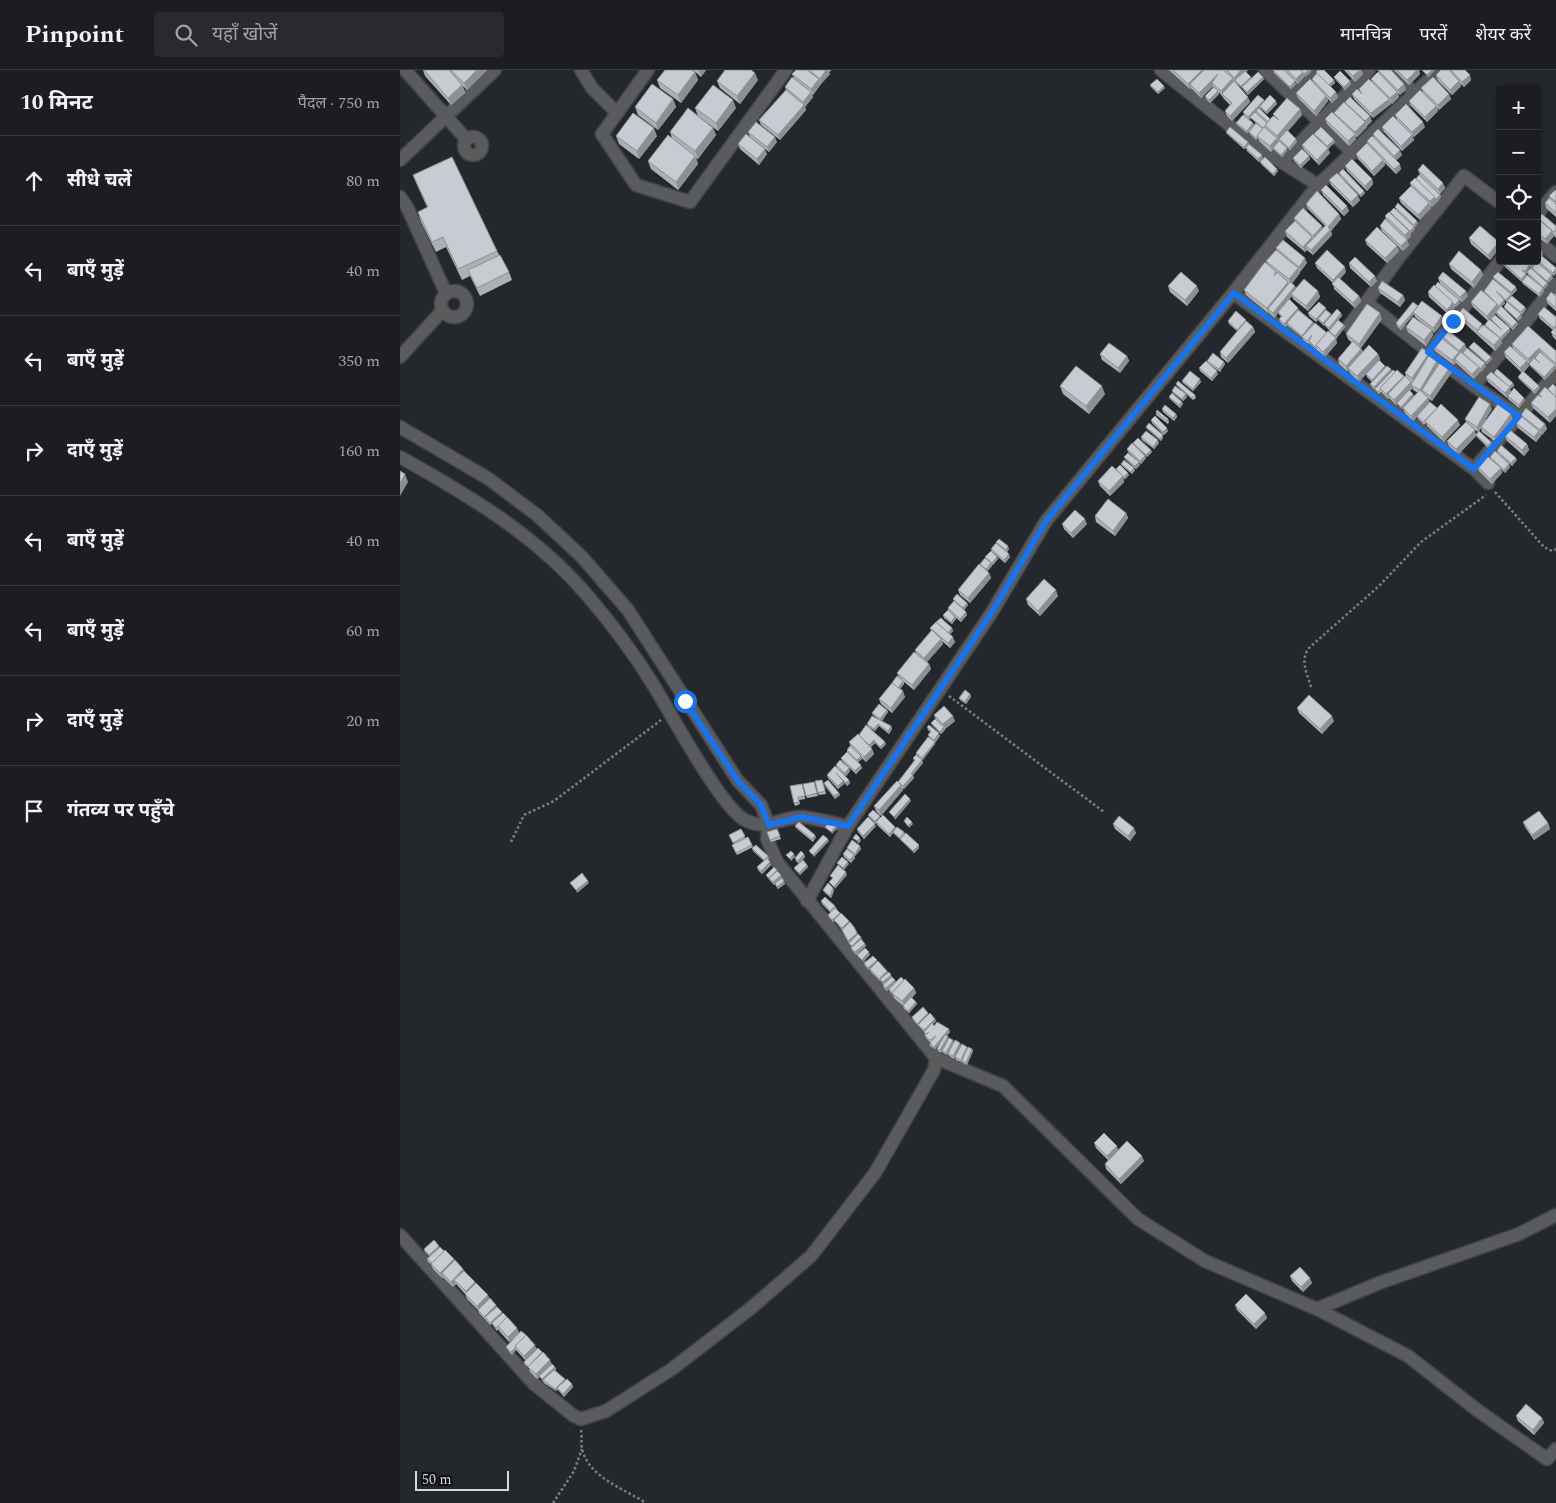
<!DOCTYPE html>
<html lang="hi">
<head>
<meta charset="utf-8">
<style>
  :root { --surface:#1b1d21; --page:#282a2e; --text:#f1f3f6; --muted:#a0a2a5; --line:#393b3f }
  body { margin:0; font-family:Spectral,"Noto Sans Devanagari",serif; background:var(--page); color:var(--text) }
  .controls { position:absolute; right:15px; top:15px; display:grid; overflow:hidden; border-radius:5px; box-shadow:0 2px 8px #0003 }
  .controls button { width:45px; height:45px; display:grid; place-items:center; padding:0; border:0; border-bottom:1px solid var(--line); background:var(--surface); color:var(--text); font:25px sans-serif }
  .scale { position:absolute; left:15px; bottom:12px; width:94px; box-sizing:border-box; padding-left:5px; border:2px solid #d6d8db; border-top:0; font-size:14px; line-height:18px; white-space:nowrap; color:#d6d8db; -webkit-text-stroke:4px #0f1012; paint-order:stroke }
  .stop { position:absolute; width:15px; height:15px; margin:-11px; border:4px solid #1a73e8; border-radius:50%; background:#fff }
  .stop.end { background:#1a73e8; border-color:#fff; box-shadow:0 1px 5px #0008 }
  .list { margin:0; padding:0; list-style:none }
  h2 { display:flex; justify-content:space-between; align-items:center; height:65px; margin:0; padding:0 20px; font-size:21px }
  h2 small { font-size:16px; font-weight:400; color:var(--muted) }
  .list li { display:grid; grid-template-columns:32px 1fr auto; gap:15px; align-items:center; box-sizing:border-box; height:90px; padding:0 20px; border-top:1px solid var(--line) }
  .list b { display:block; font-size:19px; white-space:nowrap }
  .list em { font-size:16px; font-style:normal; color:var(--muted) }
  .icon { flex:none; width:28px; height:28px; fill:none; stroke:currentColor; stroke-width:2; stroke-linecap:round; stroke-linejoin:round }
  .map { position:relative; flex:none; width:1156px; height:1433px; overflow:hidden }
  header { display:flex; align-items:center; gap:30px; box-sizing:border-box; height:70px; padding:0 25px; background:var(--surface); border-bottom:1px solid var(--line) }
  header strong { font-size:24px }
  nav { display:flex; gap:28px; margin-inline-start:auto; font-size:18px }
  .search { width:350px; height:45px; background:var(--page); display:flex; align-items:center; gap:12px; box-sizing:border-box; padding:0 18px; border-radius:5px; color:var(--muted); font-size:19px }
  main { display:flex }
  aside { flex:1; background:var(--surface) }
  .map>svg:first-child { display:block }
  .lines { fill:none; stroke-linecap:round; stroke-linejoin:round }
  .minor-casing { stroke:#404348; stroke-width:15 }
  .path { stroke:#7c7f83; stroke-width:2.5; stroke-dasharray:2.5 2.5; stroke-linecap:butt }
  .minor { stroke:#595b5d; stroke-width:12 }
  .wall { fill:#acafb5; fill-rule:evenodd }
  .shaded-wall { fill:#8c8f93 }
  .building { fill:#c8ccd2; stroke:#8c8f93 }
  .route { stroke:#1a73e8; stroke-width:6 }
</style>
</head>
<body>
<header>
<strong>Pinpoint</strong>
<div class="search"><svg class="icon" aria-label="search" viewBox="0 0 24 24"><circle cx="10" cy="10" r="6"/><path d="M15 15l6 6"/></svg>यहाँ खोजें</div>
<nav><a>मानचित्र</a><a>परतें</a><a>शेयर करें</a></nav>
</header>
<main>
<aside>
<h2>10 मिनट<small>पैदल · 750 m</small></h2>
<ul class="list">
<li><svg class="icon" aria-label="ahead" viewBox="0 0 24 24"><path d="M12 20V5M6 11l6-6 6 6"/></svg><div><b>सीधे चलें</b></div><em>80 m</em></li>
<li><svg class="icon" aria-label="left" viewBox="0 0 24 24"><path d="M17 20v-9H6M10 6l-5 5 5 5"/></svg><div><b>बाएँ मुड़ें</b></div><em>40 m</em></li>
<li><svg class="icon" aria-label="left" viewBox="0 0 24 24"><path d="M17 20v-9H6M10 6l-5 5 5 5"/></svg><div><b>बाएँ मुड़ें</b></div><em>350 m</em></li>
<li><svg class="icon" aria-label="right" viewBox="0 0 24 24"><path d="M7 20v-9h11M14 6l5 5-5 5"/></svg><div><b>दाएँ मुड़ें</b></div><em>160 m</em></li>
<li><svg class="icon" aria-label="left" viewBox="0 0 24 24"><path d="M17 20v-9H6M10 6l-5 5 5 5"/></svg><div><b>बाएँ मुड़ें</b></div><em>40 m</em></li>
<li><svg class="icon" aria-label="left" viewBox="0 0 24 24"><path d="M17 20v-9H6M10 6l-5 5 5 5"/></svg><div><b>बाएँ मुड़ें</b></div><em>60 m</em></li>
<li><svg class="icon" aria-label="right" viewBox="0 0 24 24"><path d="M7 20v-9h11M14 6l5 5-5 5"/></svg><div><b>दाएँ मुड़ें</b></div><em>20 m</em></li>
<li><svg class="icon" aria-label="arrive" viewBox="0 0 24 24"><path d="M6 21V4h12l-3 4 3 4H6"/></svg><div><b>गंतव्य पर पहुँचे</b></div></li>
</ul>
</aside>
<div class="map">
<svg width="1156" height="1433" viewBox="0 0 1156 1433">
  <rect width="100%" height="100%" fill="#24272c"/>
  <g class="lines">
    <g class="minor-casing">
      <g id="minor">
        <path d="M5,0L66,69"/>
        <path d="M181,0L192,18L217,43"/>
        <path d="M248,0L202,64L236,115L290,132L386,0"/>
        <path d="M761,0L853,74L918,115L1039,0"/>
        <path d="M865,0L953,83"/>
        <path d="M992,0L1014,23"/>
        <path d="M892,25L918,0"/>
        <circle cx="73" cy="76" r="9"/>
        <path d="M0,90L95,0"/>
        <path d="M882,92L969,0"/>
        <path d="M0,127L7,137L46,223"/>
        <path d="M1137,144L1156,122"/>
        <path d="M1137,171L1156,186"/>
        <path d="M1156,214L1074,316L1119,346L1156,303"/>
        <circle cx="54" cy="234" r="13"/>
        <path d="M833,223L1074,399L1088,413"/>
        <path d="M966,232L1029,282"/>
        <path d="M949,256L1000,186L1064,106L1100,133"/>
        <path d="M0,287L42,241"/>
        <path d="M1074,316L1029,282L1100,191"/>
        <path d="M0,357L89,409L137,445L182,487L228,540L338,711L361,735L369,755L367,769L377,792L536,988L603,1016L738,1149L805,1191L917,1239L1008,1286L1077,1340L1147,1389L1156,1379"/>
        <path d="M0,387C68,425 136,465 187,525C211,553 235,585 254,616C270,642 322,739 345,750C367,762 382,746 403,747C418,749 433,753 448,756"/>
        <path d="M1074,399L1119,346"/>
        <path d="M407,831L448,756L592,542L646,451L833,223L918,115"/>
        <path d="M0,1165L134,1314L174,1346L181,1349L206,1341L272,1299L351,1238L411,1186L475,1103L534,1000L536,988"/>
        <path d="M917,1239L979,1213L1119,1164L1156,1145"/>
      </g>
    </g>
    <g class="path">
      <path d="M1095,422L1144,477L1152,481L1156,479"/>
      <path d="M911,617C907,603 899,589 910,577L979,516L1021,472L1086,425"/>
      <path d="M549,626L704,742"/>
      <path d="M111,772L124,745L154,731L261,650"/>
      <path d="M181,1360C182,1366 181,1374 182,1379C189,1408 225,1419 246,1433"/>
      <path d="M153,1433L174,1401L182,1379"/>
    </g>
    <use href="#minor" class="minor"/>
  </g>
  <g class="wall">
    <path d="M23,0H87L67,20L63,16L65,23L51,35L25,6Z"/>
    <path d="M293,0H306L301,7Z"/>
    <path d="M396,0H431L430,2L428,1L430,4L421,14L420,13L421,14L413,25L412,24L413,27L405,37L406,40L380,70L361,55L359,50L386,20L385,17L394,8L392,4Z"/>
    <path d="M769,0H848L846,2L851,8L863,7L864,9L848,25L842,18L836,13L850,32L832,51L827,46L825,41L830,35L824,29L822,26L819,22V24L810,33L806,29L805,26L813,17V16L801,28L791,18L790,19Z"/>
    <path d="M873,0L896,14L891,19L874,3Z"/>
    <path d="M884,0H910L911,2L905,7L904,5V7L898,14Z"/>
    <path d="M944,0H961L963,4L955,12Z"/>
    <path d="M978,0L1006,19L1000,25L998,23L999,27L992,34L990,32L991,34L973,48L954,29L952,24L960,22L972,12L971,9L979,3Z"/>
    <path d="M994,0H1020L1019,1L1020,4L1009,15Z"/>
    <path d="M1041,0H1065L1071,10L1064,17L1060,13L1061,16L1052,25L1038,11L1036,5Z"/>
    <path d="M295,2L298,10L281,33L260,18L257,10Z"/>
    <path d="M916,2L934,10L935,13L930,17L936,22L938,27L932,33L927,28L928,31L916,46L898,28L896,23L913,12L912,9L917,4Z"/>
    <path d="M934,7L950,11L951,14L945,20L935,9Z"/>
    <path d="M358,10L340,34L320,18L317,11Z"/>
    <path d="M750,15L765,18L758,24L751,17Z"/>
    <path d="M1021,18L1049,24L1051,29L1039,40L1037,37L1038,41L1027,52L1011,36L1009,31L1023,22Z"/>
    <path d="M273,29L276,37L258,60L238,45L235,37Z"/>
    <path d="M864,31L877,34L867,44L860,38L859,39L870,49L874,46L873,44L900,39L902,45L888,61L897,72L890,80L879,71L887,78V81L882,87L873,79L871,82L859,71L858,68L856,70L850,64L849,62L847,63L837,55L836,53L844,45L843,42ZM851,48L856,53L854,55L853,53L849,50Z"/>
    <path d="M945,32L972,51L967,56L966,55L967,57L957,67L955,66L956,69L949,76L927,54L925,49L935,45L934,43L946,34Z"/>
    <path d="M295,38H336L318,61L298,46Z"/>
    <path d="M995,45L1025,57L1014,67L1012,65L1014,70L1002,81L984,62L982,57L997,49Z"/>
    <path d="M313,58L316,65L298,89L296,88L298,94L278,120L251,99L248,91L272,68L270,62Z"/>
    <path d="M348,62L377,72L369,82L350,67Z"/>
    <path d="M826,62L848,72L849,74L863,88L859,92L847,81L846,78L844,79L827,64Z"/>
    <path d="M973,64L1002,85L996,90L1001,99L996,104L984,92L985,95L974,106L958,89L956,84L968,74L967,71L974,68Z"/>
    <path d="M216,66H257L239,89L219,74Z"/>
    <path d="M934,70L935,72L928,79L930,83L919,95L904,80L902,75Z"/>
    <path d="M338,74L367,84L359,95L340,79Z"/>
    <path d="M909,86L910,89L901,98L894,91L893,88Z"/>
    <path d="M860,92L878,101L874,106L861,94Z"/>
    <path d="M945,96L972,109L973,114L967,121L947,101Z"/>
    <path d="M1018,100L1043,113L1045,118L1040,124L1041,127L1037,132L1036,130L1037,132L1032,137L1030,135L1031,138L1020,150L1001,133L999,128L1011,116L1010,113L1020,105Z"/>
    <path d="M939,103L964,121L965,123L961,127L940,106Z"/>
    <path d="M13,105L97,181L109,202L112,210L80,226L70,206L62,210L46,177L36,182L21,152L18,142L27,137L17,115Z"/>
    <path d="M929,110L960,130L953,137L931,115Z"/>
    <path d="M921,120L949,141L944,146L923,125Z"/>
    <path d="M1156,121V147L1146,138L1145,133L1150,129L1149,126Z"/>
    <path d="M906,134L939,144L941,149L931,161L932,165L913,185L907,180L905,182L887,167L885,161L895,151L894,148L923,158L925,156L908,139Z"/>
    <path d="M995,137L1017,151L1018,153L1015,157H1014L1015,159L1011,163L1010,162L1011,166L1007,170L1009,175L1003,181L982,161L980,156L986,150L985,146L991,143L996,139Z"/>
    <path d="M1137,148L1156,156V168L1152,163L1154,166L1147,174L1137,166Z"/>
    <path d="M1069,168L1099,172L1100,178L1090,190L1071,174Z"/>
    <path d="M965,170L997,176L999,181L987,193L967,175Z"/>
    <path d="M876,178L907,193L900,202L899,201L900,203L892,213L896,218L918,221L920,227L908,241L893,229L892,226L889,230L899,240L913,252L914,254L927,263H930L929,261V260L925,256V255L924,256L918,250L916,252L909,246L908,243L926,238V240L932,245L941,243L942,246L938,250L944,255L945,257L936,269L935,268L937,273L925,287L909,273L908,274L903,270V268L888,256L887,255L885,257L880,252L879,249L881,247L878,243L875,248L870,244L869,242L868,243L846,225L844,220L868,195L866,191L877,181Z"/>
    <path d="M1141,180L1143,185L1142,186L1156,198V203L1154,206L1138,193V191L1137,192L1153,208L1148,213L1138,204L1147,213L1148,215L1144,219V221L1140,227L1123,214L1122,211V212L1105,197L1104,194L1133,200L1132,198H1131L1124,191H1137ZM1127,202L1128,205L1138,214L1127,206L1126,204Z"/>
    <path d="M915,193L946,202L940,209L959,226L961,231L955,238L934,219L933,213L917,198Z"/>
    <path d="M949,193L977,211L971,217L950,198Z"/>
    <path d="M1049,194L1081,200L1083,205L1074,218L1051,199Z"/>
    <path d="M1093,207L1117,220L1112,225L1094,209Z"/>
    <path d="M1038,208L1068,226L1062,232L1059,230L1060,233L1056,237L1055,236V238L1049,245L1029,227L1028,222L1040,213Z"/>
    <path d="M768,216L799,221L787,236L770,222Z"/>
    <path d="M978,218L1003,225L1005,230L1000,237L980,223Z"/>
    <path d="M1084,222L1111,224L1112,226L1125,237L1126,239L1122,245L1113,238L1122,247L1118,251L1105,239L1104,237L1108,233V232H1107L1102,228L1105,233L1101,237L1118,254L1113,260L1097,245L1096,243L1090,250L1092,252L1091,249L1110,258V261L1101,271L1102,273L1095,281L1060,249L1058,244L1082,256L1085,255L1088,251L1073,237L1071,232Z"/>
    <path d="M1156,222V241L1148,234L1146,229L1155,225Z"/>
    <path d="M1018,236L1044,251L1034,263L1032,260L1033,265L1026,276L1008,262L1006,257L1031,260L1015,247L1014,244L1001,260L997,256L996,253Z"/>
    <path d="M836,241L853,257L855,262L828,293L821,287L820,282L837,261L829,254L828,251Z"/>
    <path d="M1138,244L1156,247V270L1153,267L1151,262L1153,260L1140,249Z"/>
    <path d="M982,249L961,278L963,282L978,284L980,289L959,312L950,303L949,300L947,301L939,294L938,289L952,273L948,269L946,264Z"/>
    <path d="M1040,264L1066,279L1086,296L1081,302L1080,301V302L1074,309L1057,294L1056,293L1054,295L1035,281L1033,276L1041,268Z"/>
    <path d="M1112,274L1156,281V298L1155,297L1156,298L1145,310L1130,296L1129,294L1127,292L1129,296L1124,302L1139,316L1140,318L1135,324L1119,309L1118,307L1122,303L1106,288L1104,282L1113,278Z"/>
    <path d="M1069,277L1092,289L1087,294L1070,279Z"/>
    <path d="M1029,283V284L1038,289L1040,294L1050,297L1052,302L1032,331L1028,328L1030,333L1060,355L1044,372L1027,356L1026,353L1024,355L1018,349L1017,347L1013,351L1005,343L1003,338L1002,339L997,334L996,335L989,328L988,329L981,322L979,324L971,316L970,314L972,312L967,307L966,304L985,296L986,297L992,301L1004,306V307H1006L1005,303ZM1013,318V320L1018,323L1014,326L1010,321Z"/>
    <path d="M700,284L727,286L729,291L720,303L702,290Z"/>
    <path d="M807,291L824,292L825,294L820,302L808,293Z"/>
    <path d="M799,298L818,304L812,311L800,301Z"/>
    <path d="M1094,304L1113,313L1114,316L1110,319L1111,322L1125,330L1119,338L1108,329V327L1107,328L1088,312L1086,307Z"/>
    <path d="M782,311L801,312L793,321L783,313Z"/>
    <path d="M776,314L795,325L796,328L793,330L777,316Z"/>
    <path d="M660,316L705,324L689,344L663,324Z"/>
    <path d="M1145,317L1150,353L1133,338L1131,333L1140,326L1139,324Z"/>
    <path d="M772,321L787,327L783,331L773,323Z"/>
    <path d="M769,327L782,332L783,334L780,338L770,329Z"/>
    <path d="M762,339L776,344L777,347L774,351L763,342Z"/>
    <path d="M1092,339L1085,350L1113,349L1096,372L1082,362L1081,358L1079,361L1091,372L1092,375L1089,379L1076,366L1058,385L1049,376L1047,371L1066,352L1065,349ZM1072,358L1078,362L1076,364Z"/>
    <path d="M756,342L768,349L769,352L768,354L756,345Z"/>
    <path d="M1121,345L1145,354L1147,359L1142,365L1140,364L1141,366L1136,372L1118,358L1116,353L1122,347Z"/>
    <path d="M751,350L768,361L764,365L752,353Z"/>
    <path d="M746,357L763,368L761,371L747,359Z"/>
    <path d="M1105,366L1127,374L1129,380L1124,386L1107,371Z"/>
    <path d="M741,367L759,373L754,379L742,370Z"/>
    <path d="M733,373L752,382L747,387L734,375Z"/>
    <path d="M727,379L745,386L746,388L741,394L728,382Z"/>
    <path d="M1097,381L1117,390L1112,396L1101,386L1109,394L1110,397L1105,403L1101,399L1102,403L1092,414L1079,401L1077,396L1090,389V387L1097,383Z"/>
    <path d="M724,387L740,395L736,399L725,389Z"/>
    <path d="M721,394L735,400L732,404L722,396Z"/>
    <path d="M716,400L729,405L725,409L723,408L724,412L710,426L700,416L698,411Z"/>
    <path d="M726,443L728,448L715,466L696,452L695,446Z"/>
    <path d="M662,454H687L673,468L664,459Z"/>
    <path d="M596,472L609,479L607,482L610,487L605,493L592,482L591,479L597,474Z"/>
    <path d="M585,487H597L598,489L593,495L591,494L592,496L587,501L589,503L591,508L570,533L560,525L558,520L581,496L580,494L586,489Z"/>
    <path d="M658,526L640,546L628,535L626,529Z"/>
    <path d="M553,529L567,533L568,535L564,540L566,542L567,545L561,552L555,547L556,549L552,554L544,548L543,545L548,540V538L554,531Z"/>
    <path d="M530,558H552L553,561L550,564L555,572L550,578L542,571L543,574L527,592L529,594L531,599L514,620L504,612V614L500,619L505,627L492,643L481,634L479,629L499,608L497,603L516,584L515,580L531,561Z"/>
    <path d="M570,624L571,627L566,634L560,630L559,628Z"/>
    <path d="M897,638L934,651L922,664L899,643Z"/>
    <path d="M487,640L488,642L482,651L491,656L492,659L489,664L479,656L475,661L469,657L485,672L486,674L481,679L475,673L471,677L474,684L466,692L461,687L462,689L458,692L462,698L456,704L442,691L441,688L447,682V680L451,677L449,672L459,665L468,656L467,654L478,649L473,645L472,643Z"/>
    <path d="M534,645L555,651L545,659L544,658L545,660L541,664L532,655L531,653L536,650Z"/>
    <path d="M527,657L540,666L535,673V674L522,690L523,693L513,705L514,708L504,719L502,718L503,720L481,746L476,741L474,736L498,712L514,691L513,688L516,685V683L529,667L528,665L531,662L528,660Z"/>
    <path d="M436,695L449,698L450,701L446,706L438,699L449,710L450,713L447,716L443,711L444,714L438,719L428,708L427,705L437,698Z"/>
    <path d="M414,712L418,726L407,728L406,726Z"/>
    <path d="M423,712L426,724L419,725L418,723Z"/>
    <path d="M424,713L439,723L440,725L435,729L425,716Z"/>
    <path d="M403,716L405,729L399,730L400,734L395,736L394,733Z"/>
    <path d="M468,745L480,748L495,757L496,758L504,762L505,764L519,775V778L514,783L501,770L494,764L493,763L490,767L477,755V753L476,754L469,747Z"/>
    <path d="M1123,752L1148,753L1150,759L1134,770L1125,757Z"/>
    <path d="M713,754L736,763L730,771L715,759Z"/>
    <path d="M395,756L416,767L413,772L396,758Z"/>
    <path d="M476,756L464,769L458,762L457,759Z"/>
    <path d="M341,759L345,768L348,767L353,777L337,785L332,775L334,774L329,765Z"/>
    <path d="M377,759L381,769L371,772L367,762Z"/>
    <path d="M352,778L368,786L369,789H368L371,795L362,804L358,800L357,797L364,791L353,781Z"/>
    <path d="M447,778L461,779L455,786L454,785L455,788L451,793L444,787L443,784L448,780Z"/>
    <path d="M404,784L405,787L400,792L407,795L408,797L400,805L395,800L394,798L399,794L396,791L395,788Z"/>
    <path d="M377,800L378,802L381,805V808L385,814L378,819L375,814L374,815L367,807L366,805Z"/>
    <path d="M433,818L434,821L431,828L424,822L423,820Z"/>
    <path d="M421,831L435,836L440,844L449,851L458,864L461,867V869L465,874L466,876L456,885L452,880L451,878L452,877L450,875L442,860L435,851L433,852L429,847L428,845L431,843L422,834Z"/>
    <path d="M478,892L488,902L496,912L514,918L516,923L512,928L516,932L517,934L509,943L504,939L503,936L494,928L493,925L490,922L489,919L487,921L484,918L483,915H484L481,911H480L471,902L470,899L472,897L469,900L465,896L464,893Z"/>
    <path d="M528,945L535,949L536,951L533,954L534,956L550,962L546,966L548,969L554,973L567,977L568,978L572,979L573,981L567,995L563,993L562,992L556,990L555,987L560,977L554,989L549,986L548,984L547,985L543,983L542,981L546,974L541,983L538,981L537,979L541,972L535,979L530,976V972L526,968L524,962L513,950L512,947Z"/>
    <path d="M694,1073L718,1080L744,1091L721,1114L706,1099L705,1094L708,1090L696,1078Z"/>
    <path d="M39,1176V1177L54,1189L75,1213L88,1225L89,1229L102,1242V1244L117,1258L119,1263L137,1279L155,1297L156,1299L155,1300L165,1310L172,1314L173,1317L164,1327L158,1320L156,1321L144,1313L140,1307L137,1309L130,1302L129,1298L124,1294V1292L125,1290L116,1280L112,1285L107,1279L106,1277L115,1266L109,1272L99,1261V1259L97,1261L92,1254L90,1255L79,1243L78,1240L67,1229L65,1224L56,1214L53,1217L43,1207L42,1208L33,1199L31,1194L28,1192L27,1189L30,1187L25,1182L24,1179Z"/>
    <path d="M890,1206L912,1213L903,1222L892,1211Z"/>
    <path d="M835,1235L867,1248L856,1259L837,1240Z"/>
    <path d="M1116,1346L1142,1348L1144,1353L1134,1365L1118,1351Z"/>
  </g>
  <g class="shaded-wall">
    <path d="M77,0H87L67,20L64,13Z"/>
    <path d="M299,0H306L301,7Z"/>
    <path d="M426,0H428L430,4L421,14L420,9Z"/>
    <path d="M802,0H809L790,14L791,18L790,19L788,14Z"/>
    <path d="M841,0H848L837,12L835,10L836,13L834,8Z"/>
    <path d="M909,0H910L911,2L905,7L904,4Z"/>
    <path d="M960,0H961L963,4L955,12L953,6Z"/>
    <path d="M1017,0H1020L1019,1L1020,4L1009,15L1007,10Z"/>
    <path d="M1032,0H1035L1028,8L1027,5Z"/>
    <path d="M295,2L298,10L281,33L278,25Z"/>
    <path d="M903,2L904,7L898,14L896,9Z"/>
    <path d="M355,3L358,10L340,34L337,26Z"/>
    <path d="M818,4L812,13L813,16L801,28L799,23Z"/>
    <path d="M1070,5L1071,10L1064,17L1062,12Z"/>
    <path d="M851,7L852,9L842,18L841,16Z"/>
    <path d="M863,7L864,9L848,25L847,22Z"/>
    <path d="M833,8L835,13L823,24L821,21Z"/>
    <path d="M419,9L421,14L413,25L411,19Z"/>
    <path d="M934,10L935,13L930,17L929,15Z"/>
    <path d="M895,11L896,14L891,19L890,17Z"/>
    <path d="M950,11L951,14L945,20L944,17Z"/>
    <path d="M1059,11L1061,16L1052,25L1050,20Z"/>
    <path d="M1004,14L1006,19L1000,25L998,20Z"/>
    <path d="M62,15L65,23L51,35L48,28Z"/>
    <path d="M764,16L765,18L758,24V22Z"/>
    <path d="M818,21L819,24L810,33L809,30Z"/>
    <path d="M411,22L413,27L405,37L406,40L380,70L378,65L404,35L403,32Z"/>
    <path d="M936,22L938,27L932,33L930,28Z"/>
    <path d="M997,22L999,27L992,34L990,28Z"/>
    <path d="M1049,24L1051,29L1039,40L1038,35Z"/>
    <path d="M926,26L928,31L916,46L914,41Z"/>
    <path d="M848,27L850,32L832,51L830,46Z"/>
    <path d="M273,29L276,37L258,60L256,53Z"/>
    <path d="M989,29L991,34L973,48L971,43Z"/>
    <path d="M333,30L336,38L318,61L316,53Z"/>
    <path d="M864,30L865,33L860,36V38L849,50L848,47Z"/>
    <path d="M876,31L877,34L867,44L866,42Z"/>
    <path d="M1036,36L1038,41L1027,52L1025,47Z"/>
    <path d="M900,39L902,45L880,70L879,69V72L877,66Z"/>
    <path d="M970,46L972,51L967,56L965,51Z"/>
    <path d="M965,52L967,57L957,67L955,62Z"/>
    <path d="M1023,52L1025,57L1014,67L1012,62Z"/>
    <path d="M853,53L854,55L847,63V61Z"/>
    <path d="M254,58L257,66L239,89L237,81Z"/>
    <path d="M313,58L316,65L298,89L295,81Z"/>
    <path d="M955,64L956,69L949,76L948,71Z"/>
    <path d="M1012,65L1014,70L1002,81L1001,76Z"/>
    <path d="M375,67L377,72L369,82L367,77Z"/>
    <path d="M877,68L879,73L871,82L870,76Z"/>
    <path d="M896,69L897,72L890,80L889,78Z"/>
    <path d="M934,70L935,72L928,79L930,83L919,95L917,90L928,78L927,76Z"/>
    <path d="M848,72L849,74L844,79V77Z"/>
    <path d="M887,78V81L882,87L881,85Z"/>
    <path d="M365,79L367,84L359,95L357,89Z"/>
    <path d="M1000,80L1002,85L996,91L994,86Z"/>
    <path d="M862,85L863,88L859,92L858,89Z"/>
    <path d="M295,86L298,94L278,120L276,112Z"/>
    <path d="M909,86L910,89L901,98L900,95Z"/>
    <path d="M983,90L985,95L974,106L972,101Z"/>
    <path d="M1000,94L1001,99L996,104L994,99Z"/>
    <path d="M877,99L878,101L874,106L873,104Z"/>
    <path d="M972,109L973,114L967,121L965,116Z"/>
    <path d="M1043,113L1045,118L1040,124L1038,119Z"/>
    <path d="M964,121L965,123L961,127L960,125Z"/>
    <path d="M958,125L960,130L953,137L951,132Z"/>
    <path d="M1040,125L1041,127L1037,132L1036,129Z"/>
    <path d="M1035,127L1037,132L1032,137L1030,131Z"/>
    <path d="M1029,133L1031,138L1020,150L1018,145Z"/>
    <path d="M947,136L949,141L944,146L942,141Z"/>
    <path d="M939,144L941,149L931,161L932,165L913,185L911,180L928,157Z"/>
    <path d="M1017,151L1018,153L1015,157L1014,155Z"/>
    <path d="M922,156L924,161L915,171L913,166Z"/>
    <path d="M1014,157L1015,159L1011,163L1010,161Z"/>
    <path d="M1009,161L1011,166L1007,170L1009,175L1003,181L1001,176L1007,170L1005,165Z"/>
    <path d="M1152,161L1154,166L1147,174L1145,169Z"/>
    <path d="M912,167L914,172L906,176L907,180L905,182L903,177Z"/>
    <path d="M1099,172L1100,178L1090,190L1088,185Z"/>
    <path d="M997,176L999,181L987,193L985,188Z"/>
    <path d="M1141,180L1143,185L1131,198L1130,193L1131,191H1137V185Z"/>
    <path d="M905,188L907,193L900,202L899,197Z"/>
    <path d="M1129,196L1130,199L1126,204L1125,201Z"/>
    <path d="M945,197L946,202L934,215L933,210Z"/>
    <path d="M898,198L900,203L891,215L889,209Z"/>
    <path d="M1156,199V203L1154,206L1153,203Z"/>
    <path d="M1081,200L1083,205L1074,218L1072,212Z"/>
    <path d="M1126,204L1127,206L1122,212L1121,209Z"/>
    <path d="M1152,205L1153,208L1148,213L1147,211Z"/>
    <path d="M975,206L977,211L971,217L969,212Z"/>
    <path d="M888,212L890,217L868,239L869,242L868,243L867,238Z"/>
    <path d="M1147,213L1148,215L1144,219V221L1140,227L1139,224L1143,218V217Z"/>
    <path d="M797,216L799,221L787,236L785,230Z"/>
    <path d="M895,216L897,221L891,224L892,226L879,243L878,242V243L875,248L873,243Z"/>
    <path d="M1116,217L1117,220L1112,225L1111,222Z"/>
    <path d="M918,221L920,227L908,241L906,236Z"/>
    <path d="M1066,221L1068,226L1062,232L1060,227Z"/>
    <path d="M1111,224L1112,227L1107,232L1106,230Z"/>
    <path d="M1003,225L1005,230L1000,237L998,232Z"/>
    <path d="M959,226L961,231L955,238L953,233Z"/>
    <path d="M1059,230L1060,233L1056,237L1055,235Z"/>
    <path d="M1104,230L1105,233L1100,238L1099,236Z"/>
    <path d="M1053,232L1055,238L1049,245L1047,240Z"/>
    <path d="M1097,234L1099,239L1089,251L1087,246Z"/>
    <path d="M1018,236L1013,242L1014,244L1001,260L1000,257Z"/>
    <path d="M1125,237L1126,239L1122,245L1121,242Z"/>
    <path d="M898,238L899,241L885,257L884,254Z"/>
    <path d="M926,238V240L916,252V249Z"/>
    <path d="M941,243L942,246L930,260L929,258Z"/>
    <path d="M980,243L982,249L960,279L959,274Z"/>
    <path d="M931,244L932,247L924,256L923,253Z"/>
    <path d="M1121,244L1122,247L1118,251L1117,249Z"/>
    <path d="M1042,246L1044,251L1034,263L1033,258Z"/>
    <path d="M913,252L914,255L903,268L902,266Z"/>
    <path d="M1117,252L1118,254L1113,260L1112,257Z"/>
    <path d="M944,255L945,257L936,269L935,266Z"/>
    <path d="M853,257L855,262L828,293L826,288Z"/>
    <path d="M1110,258V261L1101,271L1102,273L1095,281L1094,275Z"/>
    <path d="M1032,260L1033,265L1026,276L1024,270Z"/>
    <path d="M936,268L937,273L925,287L923,282Z"/>
    <path d="M1065,274L1067,279L1061,286L1059,281Z"/>
    <path d="M1139,278L1141,283L1130,295L1128,289Z"/>
    <path d="M961,279L963,284L948,298L949,300L947,301L946,296Z"/>
    <path d="M1059,282L1060,287L1055,289L1056,293L1054,295L1052,290Z"/>
    <path d="M1029,283L1031,288L1014,313L1012,308Z"/>
    <path d="M978,284L980,289L959,312L957,306Z"/>
    <path d="M727,286L729,291L720,303L718,298Z"/>
    <path d="M1091,287L1092,289L1087,294L1086,292Z"/>
    <path d="M1038,289L1040,294L1022,320L1023,323L1022,325L1020,320Z"/>
    <path d="M1127,291L1129,296L1122,303L1120,298Z"/>
    <path d="M824,292L825,294L820,302L819,299Z"/>
    <path d="M1085,293L1086,296L1081,302L1080,299Z"/>
    <path d="M1155,295L1156,298L1145,310L1144,307Z"/>
    <path d="M985,296L986,298L973,312L972,310Z"/>
    <path d="M1050,297L1052,302L1032,331L1030,326Z"/>
    <path d="M1079,297L1080,302L1074,309L1072,304Z"/>
    <path d="M991,299L992,302L975,320L974,317Z"/>
    <path d="M817,301L818,304L812,311L811,308Z"/>
    <path d="M1004,306L1005,311L988,324L989,328L988,329L986,324Z"/>
    <path d="M800,309L801,312L793,321V319Z"/>
    <path d="M1011,312L1013,318L996,335L994,330Z"/>
    <path d="M1113,313L1114,316L1110,319L1111,322L1107,328L1105,323Z"/>
    <path d="M702,316L705,324L689,344L686,336Z"/>
    <path d="M1139,316L1140,318L1135,324L1134,321Z"/>
    <path d="M786,324L787,327L783,331L782,329Z"/>
    <path d="M1013,324L1014,327L1002,339L1001,337Z"/>
    <path d="M1028,328L1030,333L1013,351L1011,346Z"/>
    <path d="M1124,328L1125,330L1119,338V335Z"/>
    <path d="M782,332L783,334L780,338L779,335Z"/>
    <path d="M1090,334L1092,339L1078,362L1077,357Z"/>
    <path d="M1156,339V346L1150,353L1148,347Z"/>
    <path d="M776,344L777,347L774,351L773,348Z"/>
    <path d="M1111,344L1113,349L1096,372L1094,367Z"/>
    <path d="M1058,350L1060,355L1044,372L1042,367Z"/>
    <path d="M1145,354L1147,359L1142,365L1140,360Z"/>
    <path d="M767,358L768,361L764,365L763,362Z"/>
    <path d="M1075,360L1076,365L1058,385L1056,379Z"/>
    <path d="M1139,361L1141,366L1136,372L1134,367Z"/>
    <path d="M763,365V368L761,371L760,369Z"/>
    <path d="M758,370L759,373L754,379L753,377Z"/>
    <path d="M1091,372L1092,375L1089,379L1088,376Z"/>
    <path d="M1127,374L1129,380L1124,386L1122,380Z"/>
    <path d="M751,380L752,382L747,387L746,385Z"/>
    <path d="M745,386L746,388L741,394L740,391Z"/>
    <path d="M1116,388L1117,390L1112,396L1111,393Z"/>
    <path d="M739,392L740,395L736,399L735,396Z"/>
    <path d="M1109,394L1110,397L1105,403L1104,400Z"/>
    <path d="M734,398L735,400L732,404L731,402Z"/>
    <path d="M1101,398L1102,403L1092,414L1090,409Z"/>
    <path d="M728,403L729,405L725,409L724,407Z"/>
    <path d="M5,404L8,412L0,426V414Z"/>
    <path d="M723,406L724,412L710,426L709,421Z"/>
    <path d="M726,443L728,448L715,466L713,461Z"/>
    <path d="M685,449L687,454L673,468L671,463Z"/>
    <path d="M608,476L609,479L607,482L606,480Z"/>
    <path d="M609,484L610,487L605,493L604,490Z"/>
    <path d="M597,487L598,489L593,495L592,493Z"/>
    <path d="M591,493L592,496L587,502L586,499Z"/>
    <path d="M589,503L591,508L570,533L568,528Z"/>
    <path d="M656,520L658,526L640,546L638,541Z"/>
    <path d="M567,533L568,535L564,540L563,538Z"/>
    <path d="M566,542L567,545L561,552L560,549Z"/>
    <path d="M555,547L556,549L552,554L551,552Z"/>
    <path d="M552,558L553,561L549,565L548,563Z"/>
    <path d="M553,567L555,572L550,578L548,573Z"/>
    <path d="M541,569L543,574L526,593L524,588Z"/>
    <path d="M529,594L531,599L514,620L512,615Z"/>
    <path d="M503,611L504,614L499,620L498,618Z"/>
    <path d="M503,621L505,627L492,643L491,638Z"/>
    <path d="M570,624L571,627L566,634L565,632Z"/>
    <path d="M487,640L488,642L481,651L480,649Z"/>
    <path d="M553,646L555,651L545,659L543,654Z"/>
    <path d="M932,646L934,651L922,664L920,659Z"/>
    <path d="M478,654L479,656L475,661L474,659Z"/>
    <path d="M491,656L492,659L489,664L488,661Z"/>
    <path d="M544,657L545,660L541,664L540,662Z"/>
    <path d="M539,663L540,666L535,673V674L523,690L522,688L534,672V670Z"/>
    <path d="M474,670L475,673L470,678L469,675Z"/>
    <path d="M485,672L486,674L481,679L480,677Z"/>
    <path d="M472,679L474,684L466,692L464,687Z"/>
    <path d="M461,686L462,689L458,692L457,690Z"/>
    <path d="M522,690L523,693L513,705L514,708L504,719L503,716L511,704Z"/>
    <path d="M461,695L462,698L456,704L455,701Z"/>
    <path d="M449,698L450,701L446,706L445,703Z"/>
    <path d="M449,710L450,713L447,716L446,713Z"/>
    <path d="M443,711L444,714L438,719V716Z"/>
    <path d="M501,715L503,720L481,746L479,740Z"/>
    <path d="M439,723L440,725L435,729L434,726Z"/>
    <path d="M510,729L511,731L495,750L494,747Z"/>
    <path d="M480,746V749L476,754L475,751Z"/>
    <path d="M512,752L513,754L509,758L508,756Z"/>
    <path d="M1148,753L1150,759L1134,770L1132,765Z"/>
    <path d="M475,754L476,756L464,769L463,766Z"/>
    <path d="M437,755V758L432,764L431,762Z"/>
    <path d="M495,757L496,759L490,767L489,764Z"/>
    <path d="M734,758L736,763L730,771L728,766Z"/>
    <path d="M415,765L416,767L413,772L412,769Z"/>
    <path d="M460,768L461,771L458,774L457,771Z"/>
    <path d="M428,769L429,771L414,787L413,785Z"/>
    <path d="M519,775V778L514,783L513,781Z"/>
    <path d="M460,776L461,779L455,786V784Z"/>
    <path d="M394,784L395,787L391,791L390,789Z"/>
    <path d="M404,784L405,787L399,794L398,791Z"/>
    <path d="M454,785L455,788L451,793L450,790Z"/>
    <path d="M370,792L371,795L362,804L361,801Z"/>
    <path d="M448,792L449,794L444,800L443,798Z"/>
    <path d="M407,795L408,797L400,805L399,803Z"/>
    <path d="M446,802L447,805L435,819L434,817Z"/>
    <path d="M381,805L382,808L374,815L373,812Z"/>
    <path d="M188,811L189,813L177,823L176,820Z"/>
    <path d="M384,811L385,814L378,819L377,817Z"/>
    <path d="M433,818L434,821L431,828L430,826Z"/>
    <path d="M440,843L441,845L433,852L432,850Z"/>
    <path d="M449,851L450,853L442,860V858Z"/>
    <path d="M457,863L458,865L449,873L448,871Z"/>
    <path d="M461,867L462,869L453,878L452,876Z"/>
    <path d="M465,874L466,876L456,885L455,882Z"/>
    <path d="M469,882L470,885L463,892L462,890Z"/>
    <path d="M477,890L478,893L469,900L468,898Z"/>
    <path d="M487,901L488,903L480,911L479,909Z"/>
    <path d="M491,905L492,907L484,915L483,912Z"/>
    <path d="M495,910L496,912L487,921L486,918Z"/>
    <path d="M514,918L516,923L504,936L502,931Z"/>
    <path d="M516,932L517,934L509,943L508,941Z"/>
    <path d="M528,943L529,945L518,956L517,954Z"/>
    <path d="M535,949L536,951L524,963V960Z"/>
    <path d="M549,959L550,962L535,979L534,977Z"/>
    <path d="M548,966L549,969L541,983L540,980Z"/>
    <path d="M553,970L554,973L547,985L546,983Z"/>
    <path d="M560,973L561,975L554,989L553,986Z"/>
    <path d="M572,979L573,981L567,995L566,993Z"/>
    <path d="M717,1076L719,1082L709,1091L707,1086Z"/>
    <path d="M742,1086L744,1091L721,1114L719,1109Z"/>
    <path d="M39,1176L40,1179L30,1187L29,1185Z"/>
    <path d="M54,1189L56,1194L42,1203L43,1207L42,1208L40,1203Z"/>
    <path d="M63,1199L65,1204L54,1210L56,1214L53,1217L51,1212Z"/>
    <path d="M910,1208L912,1213L903,1222L901,1217Z"/>
    <path d="M75,1212L77,1217L67,1226L66,1221Z"/>
    <path d="M88,1225L90,1230L79,1241L77,1236Z"/>
    <path d="M96,1235L97,1237L86,1249L84,1247Z"/>
    <path d="M102,1242L103,1244L90,1255V1253Z"/>
    <path d="M865,1243L867,1248L856,1259L854,1254Z"/>
    <path d="M117,1258L119,1263L109,1272L108,1267Z"/>
    <path d="M135,1275L137,1280L126,1291L124,1286Z"/>
    <path d="M115,1278L116,1280L112,1285L111,1282Z"/>
    <path d="M150,1290L152,1295L137,1309L136,1304Z"/>
    <path d="M155,1297L156,1299L143,1312L142,1309Z"/>
    <path d="M165,1309L166,1312L156,1321L155,1319Z"/>
    <path d="M172,1314L173,1317L164,1327L163,1324Z"/>
    <path d="M1142,1348L1144,1353L1134,1365L1133,1360Z"/>
  </g>
  <g class="building">
    <path d="M24,0H49L62,15L48,28Z"/>
    <path d="M51,0H77L64,13Z"/>
    <path d="M265,0H292L295,2L278,25L257,10Z"/>
    <path d="M325,0H351L355,3L337,26L317,11Z"/>
    <path d="M396,0H407L419,9L411,19L392,4Z"/>
    <path d="M409,0H426L420,9Z"/>
    <path d="M773,0H802L788,14Z"/>
    <path d="M804,0H823L833,8L821,21L812,13L818,4L799,23L790,14Z"/>
    <path d="M827,0H841L834,8Z"/>
    <path d="M873,0H884L895,11L890,17Z"/>
    <path d="M887,0H901L903,2L896,9Z"/>
    <path d="M901,0H909L904,4Z"/>
    <path d="M918,0H924L934,10L929,15L916,2Z"/>
    <path d="M947,0H960L953,6Z"/>
    <path d="M978,0H991L1004,14L998,20Z"/>
    <path d="M997,0H1017L1007,10Z"/>
    <path d="M1022,0H1032L1027,5Z"/>
    <path d="M1041,0H1049L1059,11L1050,20L1036,5Z"/>
    <path d="M1051,0H1065L1070,5L1062,12Z"/>
    <path d="M845,1L851,7L841,16L835,10Z"/>
    <path d="M940,1L950,11L944,17L934,7Z"/>
    <path d="M858,2L863,7L847,22L842,17Z"/>
    <path d="M978,2L997,22L990,28L971,9Z"/>
    <path d="M917,3L936,22L930,28L912,9Z"/>
    <path d="M392,7L411,22L403,32L385,17Z"/>
    <path d="M1033,7L1049,24L1038,35L1021,18Z"/>
    <path d="M757,9L764,16L758,22L750,15Z"/>
    <path d="M910,9L926,26L914,41L896,23Z"/>
    <path d="M969,9L989,29L971,43L952,24L957,19L962,24L959,19Z"/>
    <path d="M834,11L848,27L830,46L825,41L832,33L822,24Z"/>
    <path d="M252,14L273,29L256,53L235,37Z"/>
    <path d="M313,15L333,30L316,53L295,38Z"/>
    <path d="M814,17L818,21L809,30L805,26Z"/>
    <path d="M386,20L404,35L378,65L359,50Z"/>
    <path d="M1020,20L1036,36L1025,47L1009,31Z"/>
    <path d="M858,25L864,30L848,47L843,42Z"/>
    <path d="M870,25L876,31L866,42L860,36Z"/>
    <path d="M950,27L970,46L965,51L945,32Z"/>
    <path d="M887,28L900,39L877,66L865,55L873,46L879,50L873,44Z"/>
    <path d="M944,32L965,52L955,62L934,43Z"/>
    <path d="M1006,34L1023,52L1012,62L995,45Z"/>
    <path d="M288,38L313,58L295,81L270,62Z"/>
    <path d="M859,38L870,49L868,52L856,41Z"/>
    <path d="M855,42L867,53L863,58L850,47Z"/>
    <path d="M932,42L955,64L948,71L925,49Z"/>
    <path d="M233,43L254,58L237,81L216,66Z"/>
    <path d="M843,45L853,53L847,61L836,53Z"/>
    <path d="M993,46L1012,65L1001,76L982,57Z"/>
    <path d="M356,52L375,67L367,77L348,62Z"/>
    <path d="M856,53L863,59L856,68L849,62Z"/>
    <path d="M830,57L848,72L844,77L826,62Z"/>
    <path d="M864,57L877,68L870,76L857,66Z"/>
    <path d="M921,57L934,70L927,76L914,64Z"/>
    <path d="M978,59L1000,80L994,86L973,64Z"/>
    <path d="M887,60L896,69L889,78L879,69Z"/>
    <path d="M346,64L365,79L357,89L338,74Z"/>
    <path d="M913,64L928,78L917,90L902,75Z"/>
    <path d="M268,65L295,86L276,112L248,91Z"/>
    <path d="M972,66L1000,94L994,99L967,71Z"/>
    <path d="M879,71L887,78L881,85L873,78Z"/>
    <path d="M967,73L983,90L972,101L956,84Z"/>
    <path d="M849,74L862,85L858,89L846,78Z"/>
    <path d="M902,79L909,86L900,95L893,88Z"/>
    <path d="M52,87L97,181L58,199L43,167L32,172L28,163L18,142L28,137L13,105Z"/>
    <path d="M865,87L877,99L873,104L860,92Z"/>
    <path d="M952,89L972,109L965,116L945,96Z"/>
    <path d="M1023,94L1043,113L1038,119L1018,100Z"/>
    <path d="M943,99L964,121L960,125L939,103Z"/>
    <path d="M937,103L958,125L951,132L929,110Z"/>
    <path d="M1019,105L1040,125L1036,129L1016,109Z"/>
    <path d="M1015,108L1035,127L1030,131L1010,113Z"/>
    <path d="M926,115L947,136L942,141L921,120Z"/>
    <path d="M1011,116L1029,133L1018,145L999,128Z"/>
    <path d="M1155,120L1156,121V132L1149,126Z"/>
    <path d="M917,121L939,144L928,157L930,160L911,180L906,176L926,155L906,134Z"/>
    <path d="M1149,128L1156,134V143L1145,133Z"/>
    <path d="M998,133L1017,151L1014,155L995,137Z"/>
    <path d="M903,138L922,156L913,166L894,148Z"/>
    <path d="M994,138L1014,157L1010,161L990,142Z"/>
    <path d="M989,142L1009,161L1005,165L985,146Z"/>
    <path d="M1142,144L1156,156V159L1154,162L1138,148Z"/>
    <path d="M1137,148L1152,161L1145,169L1137,162Z"/>
    <path d="M985,149L1007,170L1001,176L980,156Z"/>
    <path d="M895,151L912,167L903,177L885,161Z"/>
    <path d="M1080,156L1099,172L1088,185L1069,168Z"/>
    <path d="M977,157L997,176L985,188L965,170Z"/>
    <path d="M883,170L905,188L899,197L876,178Z"/>
    <path d="M1137,177L1141,180L1137,185Z"/>
    <path d="M876,180L898,198L889,209L866,191Z"/>
    <path d="M927,180L945,197L933,210L915,193Z"/>
    <path d="M1059,181L1081,200L1072,212L1049,194Z"/>
    <path d="M100,185L109,202L77,218L68,200Z"/>
    <path d="M1142,186L1156,198V199L1153,203L1137,190Z"/>
    <path d="M955,187L975,206L969,212L949,193Z"/>
    <path d="M1107,191H1123L1129,196L1125,201L1122,200L1126,204L1121,209L1104,194Z"/>
    <path d="M865,192L876,202L874,206L877,202L888,212L867,238L844,220Z"/>
    <path d="M1137,192L1152,205L1147,211L1132,198Z"/>
    <path d="M1131,198L1147,213L1143,217L1127,202Z"/>
    <path d="M781,202L797,216L785,230L768,216Z"/>
    <path d="M1043,202L1066,221L1060,227L1038,208Z"/>
    <path d="M1098,202L1116,217L1111,222L1093,207Z"/>
    <path d="M1127,205L1143,218L1139,224L1122,212Z"/>
    <path d="M938,207L959,226L953,233L932,214Z"/>
    <path d="M904,209L918,221L906,236L891,224Z"/>
    <path d="M1093,209L1111,224L1106,230L1096,221L1104,230L1099,236L1084,221Z"/>
    <path d="M982,211L1003,225L998,232L978,218Z"/>
    <path d="M890,212L895,216L873,243L868,239Z"/>
    <path d="M1038,212L1059,230L1055,235L1035,216Z"/>
    <path d="M1034,215L1053,232L1047,240L1028,222Z"/>
    <path d="M1081,220L1097,234L1087,246L1071,232Z"/>
    <path d="M1151,222L1156,226V238L1146,229Z"/>
    <path d="M1112,226L1125,237L1121,242L1107,231Z"/>
    <path d="M889,229L898,238L884,254L879,249L882,246L878,242Z"/>
    <path d="M1022,231L1042,246L1033,258L1013,242Z"/>
    <path d="M919,232L926,238L916,249L908,243Z"/>
    <path d="M1013,232L1018,236L1000,257L996,253Z"/>
    <path d="M1107,232L1121,244L1117,249L1104,237Z"/>
    <path d="M967,234L980,243L959,274L946,264Z"/>
    <path d="M1101,236L1117,252L1112,257L1096,242Z"/>
    <path d="M1144,237L1156,247V255L1154,258L1138,244Z"/>
    <path d="M1063,238L1082,254L1077,260L1058,244Z"/>
    <path d="M937,239L941,243L929,258L924,254Z"/>
    <path d="M898,240L913,252L902,266L887,253Z"/>
    <path d="M926,240L931,244L923,253L918,249Z"/>
    <path d="M836,241L846,250L837,260L828,251Z"/>
    <path d="M1095,245L1110,258L1100,268L1085,255L1089,249L1102,260L1091,249Z"/>
    <path d="M1013,247L1032,260L1024,270L1006,257Z"/>
    <path d="M938,250L944,255L935,266L929,261Z"/>
    <path d="M846,251L853,257L826,288L820,282Z"/>
    <path d="M915,253L927,263L916,275V278L909,271L912,265L907,271L902,267Z"/>
    <path d="M1083,255L1100,268L1094,275L1077,262Z"/>
    <path d="M1128,256L1156,281V291L1155,293L1139,278L1128,289L1112,274Z"/>
    <path d="M1156,257V267L1151,262Z"/>
    <path d="M1045,258L1065,274L1059,281L1040,264Z"/>
    <path d="M928,261L936,268L923,282L916,275Z"/>
    <path d="M1040,267L1059,282L1052,290L1033,276Z"/>
    <path d="M953,271L961,279L946,296L938,289Z"/>
    <path d="M1074,272L1091,287L1086,292L1069,277Z"/>
    <path d="M709,273L727,286L718,298L700,284Z"/>
    <path d="M969,275L978,284L957,306L948,298Z"/>
    <path d="M1110,276L1127,291L1120,298L1104,282Z"/>
    <path d="M1022,278L1029,283L1012,308L1005,303Z"/>
    <path d="M1067,278L1085,293L1080,299L1079,297L1063,283Z"/>
    <path d="M1061,282L1079,297L1072,304L1055,289Z"/>
    <path d="M1140,282L1155,295L1144,307L1129,294L1134,288L1140,293L1135,288Z"/>
    <path d="M813,283L824,292L819,299L807,291Z"/>
    <path d="M1030,284L1038,289L1020,320L1011,315Z"/>
    <path d="M979,290L985,296L972,310L966,304Z"/>
    <path d="M806,291L817,301L811,308L799,298Z"/>
    <path d="M1041,291L1050,297L1030,326L1022,320Z"/>
    <path d="M676,296L702,316L686,336L660,316Z"/>
    <path d="M987,296L991,299L974,317L970,314Z"/>
    <path d="M1097,299L1113,313L1109,317L1094,303Z"/>
    <path d="M993,300L996,302L980,318L981,319L978,322L975,319Z"/>
    <path d="M997,300L1004,306L986,324L980,318Z"/>
    <path d="M790,301L800,309L793,319L782,311Z"/>
    <path d="M1123,301L1139,316L1134,321L1118,307Z"/>
    <path d="M1091,302L1110,317L1105,323L1086,307Z"/>
    <path d="M1005,306L1011,312L994,330L988,324Z"/>
    <path d="M778,311L795,325L792,328L776,314Z"/>
    <path d="M1153,314L1156,317V327L1148,319Z"/>
    <path d="M775,316L786,324L782,329L772,321Z"/>
    <path d="M1145,317L1156,327V339L1148,347L1131,333L1138,325L1142,327L1139,324Z"/>
    <path d="M1114,318L1124,328L1119,335L1108,326Z"/>
    <path d="M1009,320L1013,324L1001,337L997,333Z"/>
    <path d="M1020,320L1028,328L1011,346L1003,338Z"/>
    <path d="M772,323L782,332L779,335L769,327Z"/>
    <path d="M1079,327L1090,334L1077,357L1065,349Z"/>
    <path d="M1030,332L1037,338L1023,352L1017,346Z"/>
    <path d="M1041,334L1058,350L1042,367L1025,351Z"/>
    <path d="M1098,334L1111,344L1094,367L1081,357Z"/>
    <path d="M765,335L776,344L773,348L762,339Z"/>
    <path d="M1126,338L1145,354L1140,360L1121,345Z"/>
    <path d="M757,340L768,349L767,351L756,342Z"/>
    <path d="M755,346L767,358L763,362L751,350Z"/>
    <path d="M1121,346L1139,361L1134,367L1116,353Z"/>
    <path d="M1066,352L1075,360L1056,379L1047,371Z"/>
    <path d="M749,353L763,365L760,369L746,357Z"/>
    <path d="M1110,360L1127,374L1122,380L1105,366Z"/>
    <path d="M746,361L758,370L753,377L741,367Z"/>
    <path d="M1079,361L1091,372L1088,376L1076,365Z"/>
    <path d="M738,368L751,380L746,385L733,373Z"/>
    <path d="M732,373L745,386L740,391L727,379Z"/>
    <path d="M1101,375L1116,388L1111,393L1097,381Z"/>
    <path d="M1095,381L1109,394L1104,400L1090,387Z"/>
    <path d="M728,383L739,392L735,396L724,387Z"/>
    <path d="M1087,386L1101,398L1090,409L1077,396Z"/>
    <path d="M724,390L734,398L731,402L721,394Z"/>
    <path d="M720,395L728,403L724,407L716,399Z"/>
    <path d="M712,396L723,406L709,421L698,411Z"/>
    <path d="M0,401L5,404L0,414Z"/>
    <path d="M708,429L726,443L713,461L695,446Z"/>
    <path d="M675,440L685,449L671,463L662,454Z"/>
    <path d="M599,469L608,476L606,480L596,472Z"/>
    <path d="M596,473L609,484L604,490L591,479Z"/>
    <path d="M591,481L597,487L592,493L585,487Z"/>
    <path d="M585,488L591,493L586,499L580,494Z"/>
    <path d="M579,494L589,503L568,528L558,520Z"/>
    <path d="M644,509L656,520L638,541L626,529Z"/>
    <path d="M557,524L567,533L563,538L553,529Z"/>
    <path d="M554,531L566,542L560,549L548,538Z"/>
    <path d="M548,540L555,547L551,552L543,545Z"/>
    <path d="M541,548L552,558L548,563L536,552Z"/>
    <path d="M536,552L553,567L548,573L530,558Z"/>
    <path d="M532,560L541,569L524,588L515,580Z"/>
    <path d="M514,582L529,594L512,615L497,603Z"/>
    <path d="M497,606L503,611L498,618L492,613Z"/>
    <path d="M492,613L503,621L491,638L479,629Z"/>
    <path d="M565,620L570,624L565,632L559,628Z"/>
    <path d="M909,625L932,646L920,659L897,638Z"/>
    <path d="M479,634L487,640L480,649L472,643Z"/>
    <path d="M544,636L553,646L543,654L534,645Z"/>
    <path d="M472,646L491,656L488,661L478,654L474,659L467,654Z"/>
    <path d="M535,649L544,657L540,662L531,653Z"/>
    <path d="M466,655L485,672L480,677L474,670L469,675L459,665Z"/>
    <path d="M529,655L539,663L534,670L528,665L531,661L527,657Z"/>
    <path d="M458,664L472,679L464,687L449,672Z"/>
    <path d="M528,667L535,672L522,688L516,683Z"/>
    <path d="M450,676L461,686L457,690L447,680Z"/>
    <path d="M447,682L461,695L455,701L441,688Z"/>
    <path d="M516,685L522,690L511,704L513,705L503,716L498,712L515,690L513,688Z"/>
    <path d="M440,690L449,698L445,703L436,695Z"/>
    <path d="M435,696L449,710L446,713L436,703L443,711L438,716L427,705Z"/>
    <path d="M422,710L425,721L418,723L415,711Z"/>
    <path d="M428,710L439,723L434,726L424,713Z"/>
    <path d="M497,711L501,715L479,740L474,736Z"/>
    <path d="M414,712L417,723L406,726L403,714Z"/>
    <path d="M402,714L405,726L398,727L399,732L394,733L390,716Z"/>
    <path d="M505,724L510,729L494,747L489,742Z"/>
    <path d="M473,740L480,746L475,751L468,745Z"/>
    <path d="M1139,741L1148,753L1132,765L1123,752Z"/>
    <path d="M483,745L495,757L489,764L476,752Z"/>
    <path d="M719,746L734,758L728,766L713,754Z"/>
    <path d="M468,747L475,754L463,766L457,759Z"/>
    <path d="M507,747L512,752L508,756L504,751Z"/>
    <path d="M431,751L437,755L431,762L425,757Z"/>
    <path d="M399,752L415,765L412,769L395,756Z"/>
    <path d="M497,757L504,762L500,768L493,762Z"/>
    <path d="M341,759L345,766L333,773L329,765Z"/>
    <path d="M377,759L380,766L370,770L367,762Z"/>
    <path d="M506,763L519,775L513,781L500,769Z"/>
    <path d="M456,764L460,768L457,771L453,768Z"/>
    <path d="M423,765L428,769L413,785L409,781Z"/>
    <path d="M348,767L352,775L336,783L332,775Z"/>
    <path d="M452,770L460,776L455,784L447,778Z"/>
    <path d="M356,775L368,786L364,790L352,778Z"/>
    <path d="M447,779L454,785L450,790L443,784Z"/>
    <path d="M391,781L394,784L390,789L386,785Z"/>
    <path d="M401,781L404,784L398,791L395,788Z"/>
    <path d="M442,787L448,792L443,798L437,793Z"/>
    <path d="M367,788L370,792L361,801L357,797Z"/>
    <path d="M403,790L407,795L399,803L394,798Z"/>
    <path d="M438,795L446,802L434,817L429,812L433,808L430,806Z"/>
    <path d="M374,797L377,800L369,808L366,805Z"/>
    <path d="M377,801L381,805L373,812L369,808Z"/>
    <path d="M182,803L188,811L176,820L170,813Z"/>
    <path d="M382,808L384,811L377,817L375,813Z"/>
    <path d="M428,813L433,818L430,826L423,820Z"/>
    <path d="M425,827L435,836L430,841L421,831Z"/>
    <path d="M435,838L440,843L432,850L428,845Z"/>
    <path d="M441,843L449,851L442,858L434,850Z"/>
    <path d="M450,852L454,857L457,863L448,871L442,860Z"/>
    <path d="M458,864L461,867L452,876L449,873Z"/>
    <path d="M461,869L465,874L455,882L451,878Z"/>
    <path d="M465,878L469,882L462,890L457,885Z"/>
    <path d="M473,886L477,890L468,898L464,893Z"/>
    <path d="M478,891L487,901L479,909L470,899Z"/>
    <path d="M489,902L491,905L483,912L480,909Z"/>
    <path d="M492,907L495,910L486,918L483,915Z"/>
    <path d="M501,907L504,910L492,923L493,924L489,919Z"/>
    <path d="M505,909L514,918L502,931L492,923Z"/>
    <path d="M511,927L516,932L508,941L503,936Z"/>
    <path d="M523,937L528,943L517,954L512,947Z"/>
    <path d="M530,943L535,949L524,960L518,955Z"/>
    <path d="M537,952L549,959L534,977L530,973L536,966L530,970L525,966L529,962L526,964L524,962L532,953L534,956Z"/>
    <path d="M545,965L548,966L540,980L537,979Z"/>
    <path d="M549,968L553,970L546,983L542,981Z"/>
    <path d="M555,970L560,973L553,986L548,984Z"/>
    <path d="M562,974L567,977L561,990L555,987Z"/>
    <path d="M568,977L572,979L566,993L562,990Z"/>
    <path d="M704,1063L717,1076L707,1086L694,1073Z"/>
    <path d="M727,1071L742,1086L719,1109L705,1094Z"/>
    <path d="M34,1170L39,1176L29,1185L24,1179Z"/>
    <path d="M40,1177L44,1181L32,1193L27,1189Z"/>
    <path d="M45,1180L54,1189L40,1203L31,1194Z"/>
    <path d="M55,1190L63,1199L51,1212L42,1203Z"/>
    <path d="M900,1197L910,1208L901,1217L890,1206Z"/>
    <path d="M64,1201L75,1212L66,1221L54,1210Z"/>
    <path d="M76,1213L88,1225L77,1236L65,1224Z"/>
    <path d="M846,1224L865,1243L854,1254L835,1235Z"/>
    <path d="M90,1228L96,1235L84,1247L78,1240Z"/>
    <path d="M97,1237L102,1242L90,1253L85,1247Z"/>
    <path d="M103,1243L107,1247L96,1258L92,1253Z"/>
    <path d="M107,1247L117,1258L108,1267L98,1256Z"/>
    <path d="M121,1261L126,1265L115,1276L116,1277L111,1282L106,1277Z"/>
    <path d="M126,1265L135,1275L124,1286L115,1276Z"/>
    <path d="M138,1278L142,1282L128,1297L124,1292Z"/>
    <path d="M143,1282L150,1290L136,1304L128,1297Z"/>
    <path d="M152,1294L155,1297L142,1309L139,1306Z"/>
    <path d="M154,1300L165,1309L155,1319L143,1310Z"/>
    <path d="M167,1309L172,1314L163,1324L157,1318Z"/>
    <path d="M1126,1334L1142,1348L1133,1360L1116,1346Z"/>
  </g>
  <g class="lines">
    <path class="route" d="M285,631L338,711L361,735L369,755L402,747L448,756L592,542L646,451L834,223L1074,399L1119,346L1028,282L1053,251"/>
  </g>
</svg>
<div class="controls">
<button>+</button>
<button>−</button>
<button><svg class="icon" aria-label="locate" viewBox="0 0 24 24"><circle cx="12" cy="12" r="6"/><path d="M12 2v4M12 18v4M2 12h4M18 12h4"/></svg></button>
<button><svg class="icon" aria-label="layers" viewBox="0 0 24 24"><path d="M12 4l9 5-9 5-9-5zM3 14l9 5 9-5"/></svg></button>
</div>
<div class="scale">50 m</div>
<div class="stop" style="left:285px;top:631px"></div>
<div class="stop end" style="left:1053px;top:251px"></div>
</div>
</main>
</body>
</html>
